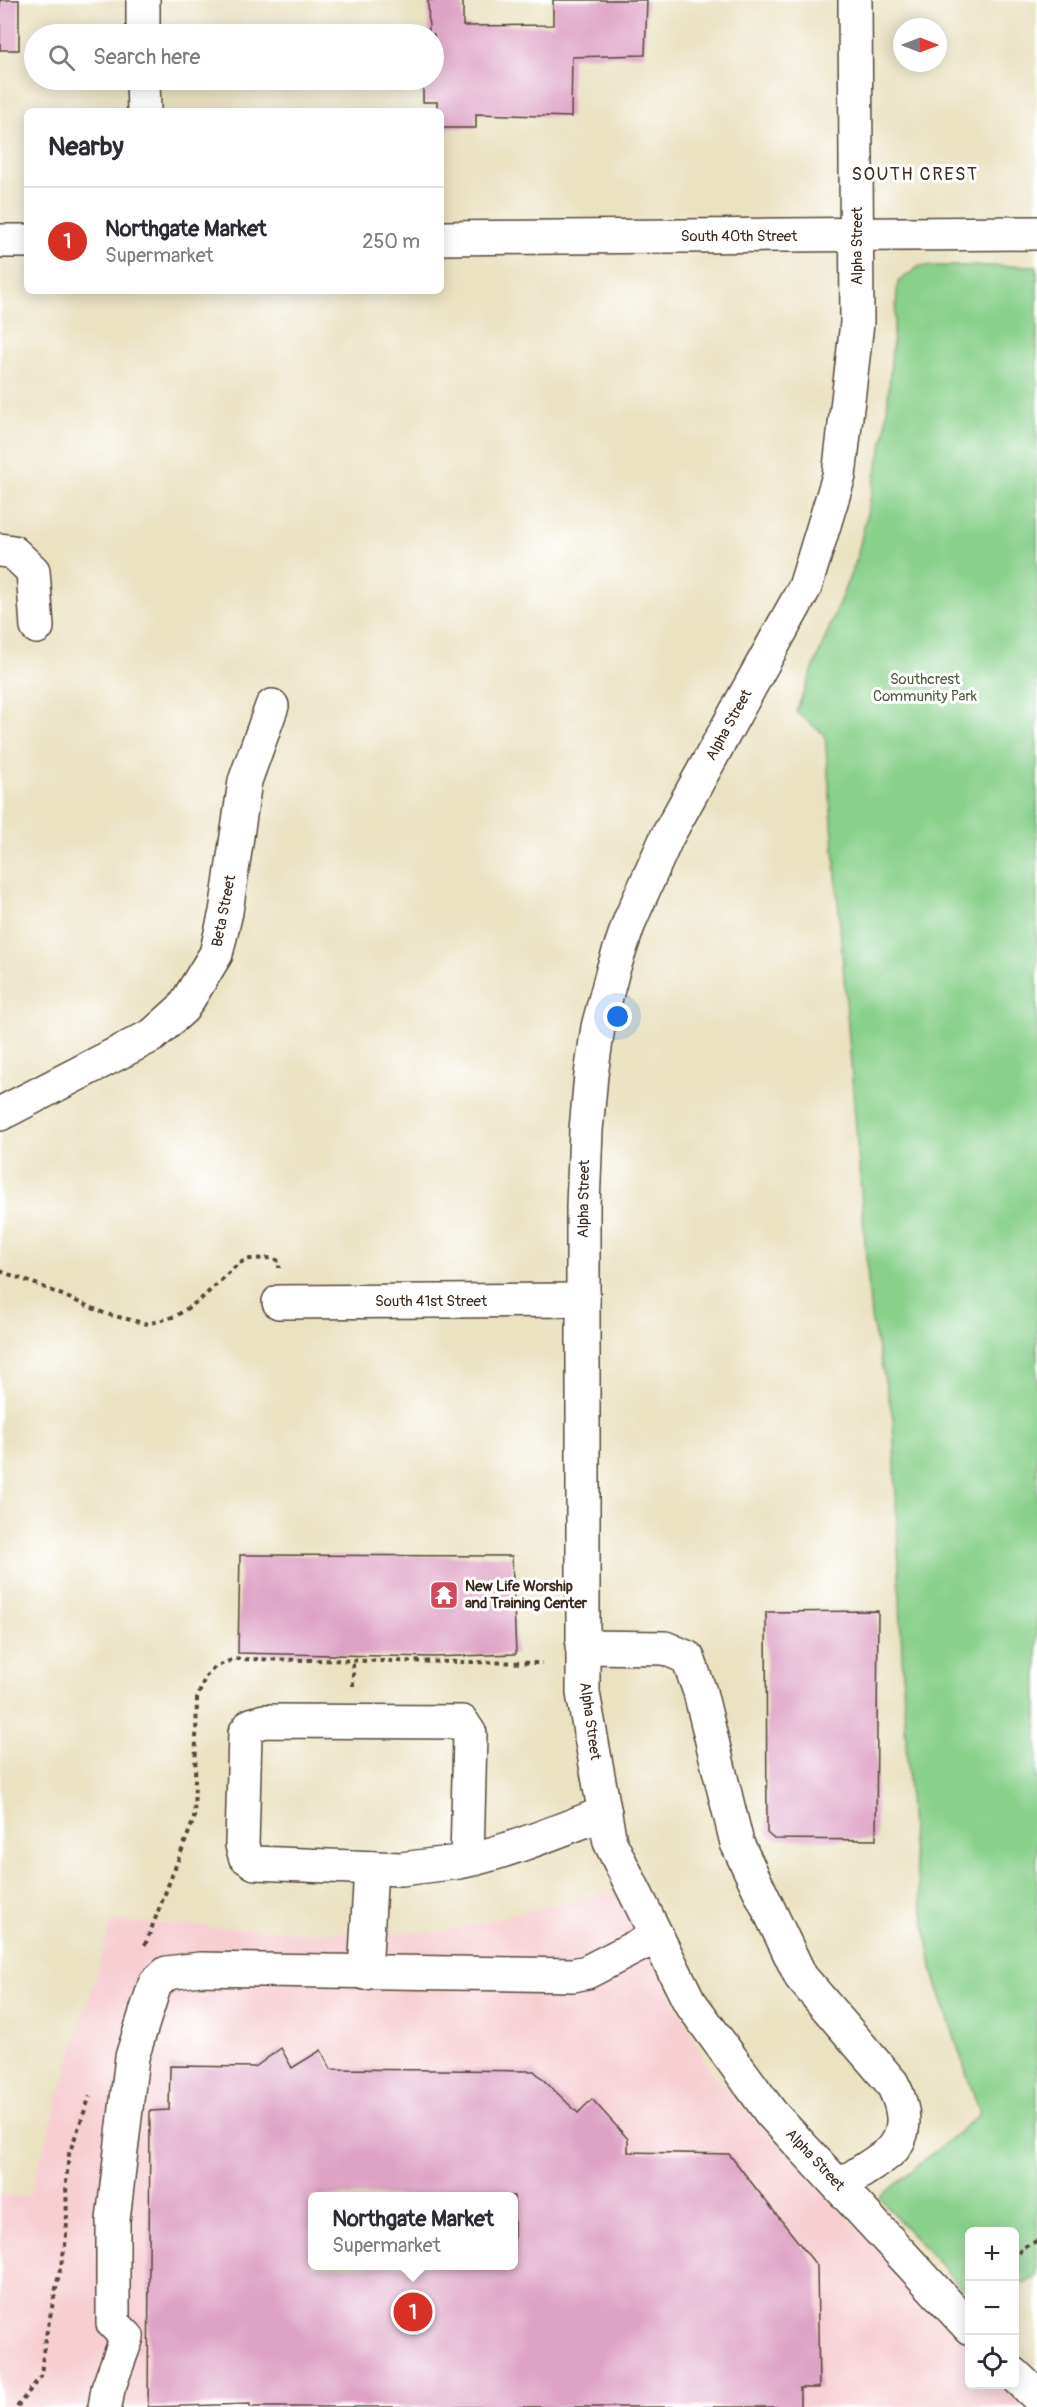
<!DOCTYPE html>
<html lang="en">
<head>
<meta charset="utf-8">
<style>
  :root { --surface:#fff; --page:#f7f7f7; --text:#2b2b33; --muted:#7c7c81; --line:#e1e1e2; --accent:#d93025 }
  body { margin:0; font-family:Pangolin,sans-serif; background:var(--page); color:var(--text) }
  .controls { position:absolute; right:18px; bottom:18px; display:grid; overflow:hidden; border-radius:9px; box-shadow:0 3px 15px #0003 }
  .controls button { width:54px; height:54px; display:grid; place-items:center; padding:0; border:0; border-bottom:2px solid var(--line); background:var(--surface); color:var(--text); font:30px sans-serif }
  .compass { position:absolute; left:893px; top:18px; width:54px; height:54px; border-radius:50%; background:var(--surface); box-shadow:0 3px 15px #0003; rotate:90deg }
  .you { position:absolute; left:618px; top:1017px; width:21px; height:21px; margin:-15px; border:4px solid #fff; border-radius:50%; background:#1a73e8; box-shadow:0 0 0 9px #1a73e833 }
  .badge { display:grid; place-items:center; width:39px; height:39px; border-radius:50%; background:var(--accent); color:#fff; font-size:20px; font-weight:700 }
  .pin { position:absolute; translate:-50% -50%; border:3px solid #fff; box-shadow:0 2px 6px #0006 }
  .popup { position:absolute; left:308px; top:2192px; width:210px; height:78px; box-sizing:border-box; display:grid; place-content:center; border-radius:9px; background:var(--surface); filter:drop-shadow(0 2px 4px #0005); font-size:20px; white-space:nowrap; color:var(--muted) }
  .popup b { font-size:22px; color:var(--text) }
  .popup::after { content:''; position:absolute; left:50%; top:100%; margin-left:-12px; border:12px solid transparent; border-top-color:var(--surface) }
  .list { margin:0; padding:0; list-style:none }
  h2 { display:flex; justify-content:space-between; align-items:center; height:78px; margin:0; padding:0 24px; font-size:26px }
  h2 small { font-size:20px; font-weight:400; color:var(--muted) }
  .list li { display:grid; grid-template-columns:39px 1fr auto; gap:18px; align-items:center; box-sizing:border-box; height:108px; padding:0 24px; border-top:2px solid var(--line) }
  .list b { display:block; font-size:22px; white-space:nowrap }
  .list p { margin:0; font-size:20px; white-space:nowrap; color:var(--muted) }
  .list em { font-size:20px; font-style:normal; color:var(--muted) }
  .icon { flex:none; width:33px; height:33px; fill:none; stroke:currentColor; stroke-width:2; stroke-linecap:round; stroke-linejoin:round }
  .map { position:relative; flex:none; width:1037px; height:2407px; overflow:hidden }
  .search { position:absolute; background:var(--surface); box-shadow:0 3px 15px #0003; left:24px; top:24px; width:420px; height:66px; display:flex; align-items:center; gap:15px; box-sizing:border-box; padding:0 21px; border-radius:33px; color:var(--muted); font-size:22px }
  .panel { position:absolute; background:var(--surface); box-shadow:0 3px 15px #0003; left:24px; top:108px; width:420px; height:186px; border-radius:9px }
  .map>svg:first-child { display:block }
  .built { fill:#f7cfd3; fill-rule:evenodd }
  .green { fill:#89d08b; stroke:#627d54; stroke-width:1.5 }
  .building { fill:#dea2c5; fill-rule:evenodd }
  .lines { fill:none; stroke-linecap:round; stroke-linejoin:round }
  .minor-casing { stroke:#554637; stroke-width:36 }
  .path { stroke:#554637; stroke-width:4; stroke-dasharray:4.5 4.5; stroke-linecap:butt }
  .minor { stroke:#fff; stroke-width:33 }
  .labels { text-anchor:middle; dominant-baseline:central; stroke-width:6; stroke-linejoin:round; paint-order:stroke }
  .street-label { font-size:15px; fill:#3b2a1e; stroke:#fff }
  .park-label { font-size:15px; fill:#525c3f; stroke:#fff }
  .poi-label { font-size:15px; font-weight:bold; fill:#3b2a1e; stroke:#fff; text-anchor:start }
  .quarter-label { font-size:18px; letter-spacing:1.5px; fill:#3b2a1e; stroke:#fff }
</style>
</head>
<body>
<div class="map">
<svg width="1037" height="2407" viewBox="0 0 1037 2407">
  <rect width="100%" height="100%" fill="#fff"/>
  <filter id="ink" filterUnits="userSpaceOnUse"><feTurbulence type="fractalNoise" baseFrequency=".0167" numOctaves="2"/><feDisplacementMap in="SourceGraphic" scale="12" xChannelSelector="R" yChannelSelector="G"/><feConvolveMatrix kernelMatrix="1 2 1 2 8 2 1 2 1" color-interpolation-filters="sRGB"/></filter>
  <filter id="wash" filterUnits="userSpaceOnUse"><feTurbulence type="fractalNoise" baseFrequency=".008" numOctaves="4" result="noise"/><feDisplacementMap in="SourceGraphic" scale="24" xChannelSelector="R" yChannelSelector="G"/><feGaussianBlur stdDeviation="1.35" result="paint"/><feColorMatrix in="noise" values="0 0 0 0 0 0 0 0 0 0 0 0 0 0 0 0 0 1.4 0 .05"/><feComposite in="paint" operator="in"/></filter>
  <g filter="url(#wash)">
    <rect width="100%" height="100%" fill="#ebe2c2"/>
    <path class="built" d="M618,1889L710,2072L969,2345L970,2384L1007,2385L1028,2407H0V2196L29,2195L112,1921L317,1932H441ZM312,2196H514V2266H312Z"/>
    <path class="green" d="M920,266H1037V2278L1015,2285L1014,2232H970L969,2296L879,2198L980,2114L933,1973L912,1847L904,1707L893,1417L871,1318L825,735L796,712L857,558L885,433L898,282Z"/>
    <g id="blocks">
      <g class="building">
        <rect x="0" y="0" width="19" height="50"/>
        <path d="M428,0H463V26L553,25V0H647L645,55L572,57L571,117L476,114V128H441V111H437V102H423V80H434V34H429Z"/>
        <path d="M240,1555L512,1556L516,1654L433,1657L238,1653Z"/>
        <path d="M878,1611L876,1840L774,1839L767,1833L766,1612Z"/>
        <path d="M281,2048L292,2068L321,2050L331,2069L534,2071L578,2113L592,2099L628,2139V2152L729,2154L817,2266L819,2388H800V2407H250V2404L148,2407L150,2111L169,2110L170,2066L255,2067ZM312,2196H514V2266H312Z"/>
      </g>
    </g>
  </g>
  <g filter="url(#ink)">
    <use href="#blocks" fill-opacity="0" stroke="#554637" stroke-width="1.5"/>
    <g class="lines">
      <g class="minor-casing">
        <g id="minor">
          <path d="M143,0V34"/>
          <path d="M855,0L857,323L839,476L805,587L667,837L630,920L613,970L598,1027L591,1075L586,1130L583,1206V1693L610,1842L689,2001L771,2113L970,2328"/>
          <path d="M143,80L144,111"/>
          <path d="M441,238L1037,233"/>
          <path d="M0,241H27"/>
          <path d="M0,550L13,552L33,571L37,627"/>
          <path d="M0,1114L153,1035L183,1008L216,954L226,912L245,781L272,706"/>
          <path d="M279,1302L583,1300"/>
          <path d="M582,1647L665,1648L688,1658L700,1692L737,1843L801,1977L892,2083C902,2102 909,2124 896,2145C890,2155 851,2178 839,2186"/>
          <path d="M467,1860L470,1734L462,1722L264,1721L251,1725L245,1733L242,1845L245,1856L255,1863L401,1869L459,1862C509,1852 557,1831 605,1813"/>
          <path d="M365,1973L371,1868"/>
          <path d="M1014,2374L1037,2396"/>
          <path d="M105,2407L108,2389L127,2337L113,2323V2220L132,2057L155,1984L167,1973L200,1969L573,1975L587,1972L657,1936"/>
        </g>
      </g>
      <g class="path">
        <path d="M0,1271L41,1286L106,1314L148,1324L176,1316L201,1299L239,1263L250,1259L271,1258L279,1261V1268"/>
        <path d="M353,1686V1660"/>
        <path d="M145,1945L194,1819L197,1699L205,1677L215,1667L234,1659L542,1663"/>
        <path d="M1014,2261L1022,2248L1037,2241"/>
        <path d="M17,2407L41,2376L44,2345L65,2246L67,2223L66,2182L69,2154L90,2096"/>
      </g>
      <use href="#minor" class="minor"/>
    </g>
  </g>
  <defs>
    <g id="temple-square" transform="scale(1.5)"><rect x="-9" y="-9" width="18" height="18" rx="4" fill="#d1495b" stroke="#fff"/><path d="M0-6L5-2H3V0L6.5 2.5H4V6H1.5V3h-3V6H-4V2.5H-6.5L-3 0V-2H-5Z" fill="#fff"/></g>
  </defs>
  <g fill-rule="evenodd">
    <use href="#temple-square" x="444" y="1595"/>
  </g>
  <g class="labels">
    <g class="street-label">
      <text x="739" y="236">South 40th Street</text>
      <text transform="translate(857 246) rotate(-90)">Alpha Street</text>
      <text transform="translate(729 725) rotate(-61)">Alpha Street</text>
      <text transform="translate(224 911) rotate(-79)">Beta Street</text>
      <text transform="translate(584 1199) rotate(-89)">Alpha Street</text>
      <text x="431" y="1301">South 41st Street</text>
      <text transform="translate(590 1721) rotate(82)">Alpha Street</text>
      <text transform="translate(815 2160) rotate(47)">Alpha Street</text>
    </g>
    <g class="park-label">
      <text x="925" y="679">Southcrest<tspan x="925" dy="17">Community Park</tspan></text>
    </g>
    <g class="poi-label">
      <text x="465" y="1586">New Life Worship<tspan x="465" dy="17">and Training Center</tspan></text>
    </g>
    <g class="quarter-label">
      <text x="915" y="174">SOUTH CREST</text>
    </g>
  </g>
</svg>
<div class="controls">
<button>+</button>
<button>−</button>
<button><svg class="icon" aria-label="locate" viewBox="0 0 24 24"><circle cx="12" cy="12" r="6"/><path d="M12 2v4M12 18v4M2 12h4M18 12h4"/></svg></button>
</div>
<svg class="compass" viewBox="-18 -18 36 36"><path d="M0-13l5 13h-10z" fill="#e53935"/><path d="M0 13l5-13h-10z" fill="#7c7c81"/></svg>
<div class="you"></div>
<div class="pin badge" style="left:413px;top:2312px">1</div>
<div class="popup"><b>Northgate Market</b>Supermarket</div>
<div class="search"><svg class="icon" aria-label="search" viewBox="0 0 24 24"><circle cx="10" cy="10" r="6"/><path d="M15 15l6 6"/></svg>Search here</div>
<section class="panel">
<h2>Nearby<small></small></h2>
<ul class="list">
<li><span class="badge">1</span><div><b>Northgate Market</b><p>Supermarket</p></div><em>250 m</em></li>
</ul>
</section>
</div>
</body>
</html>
